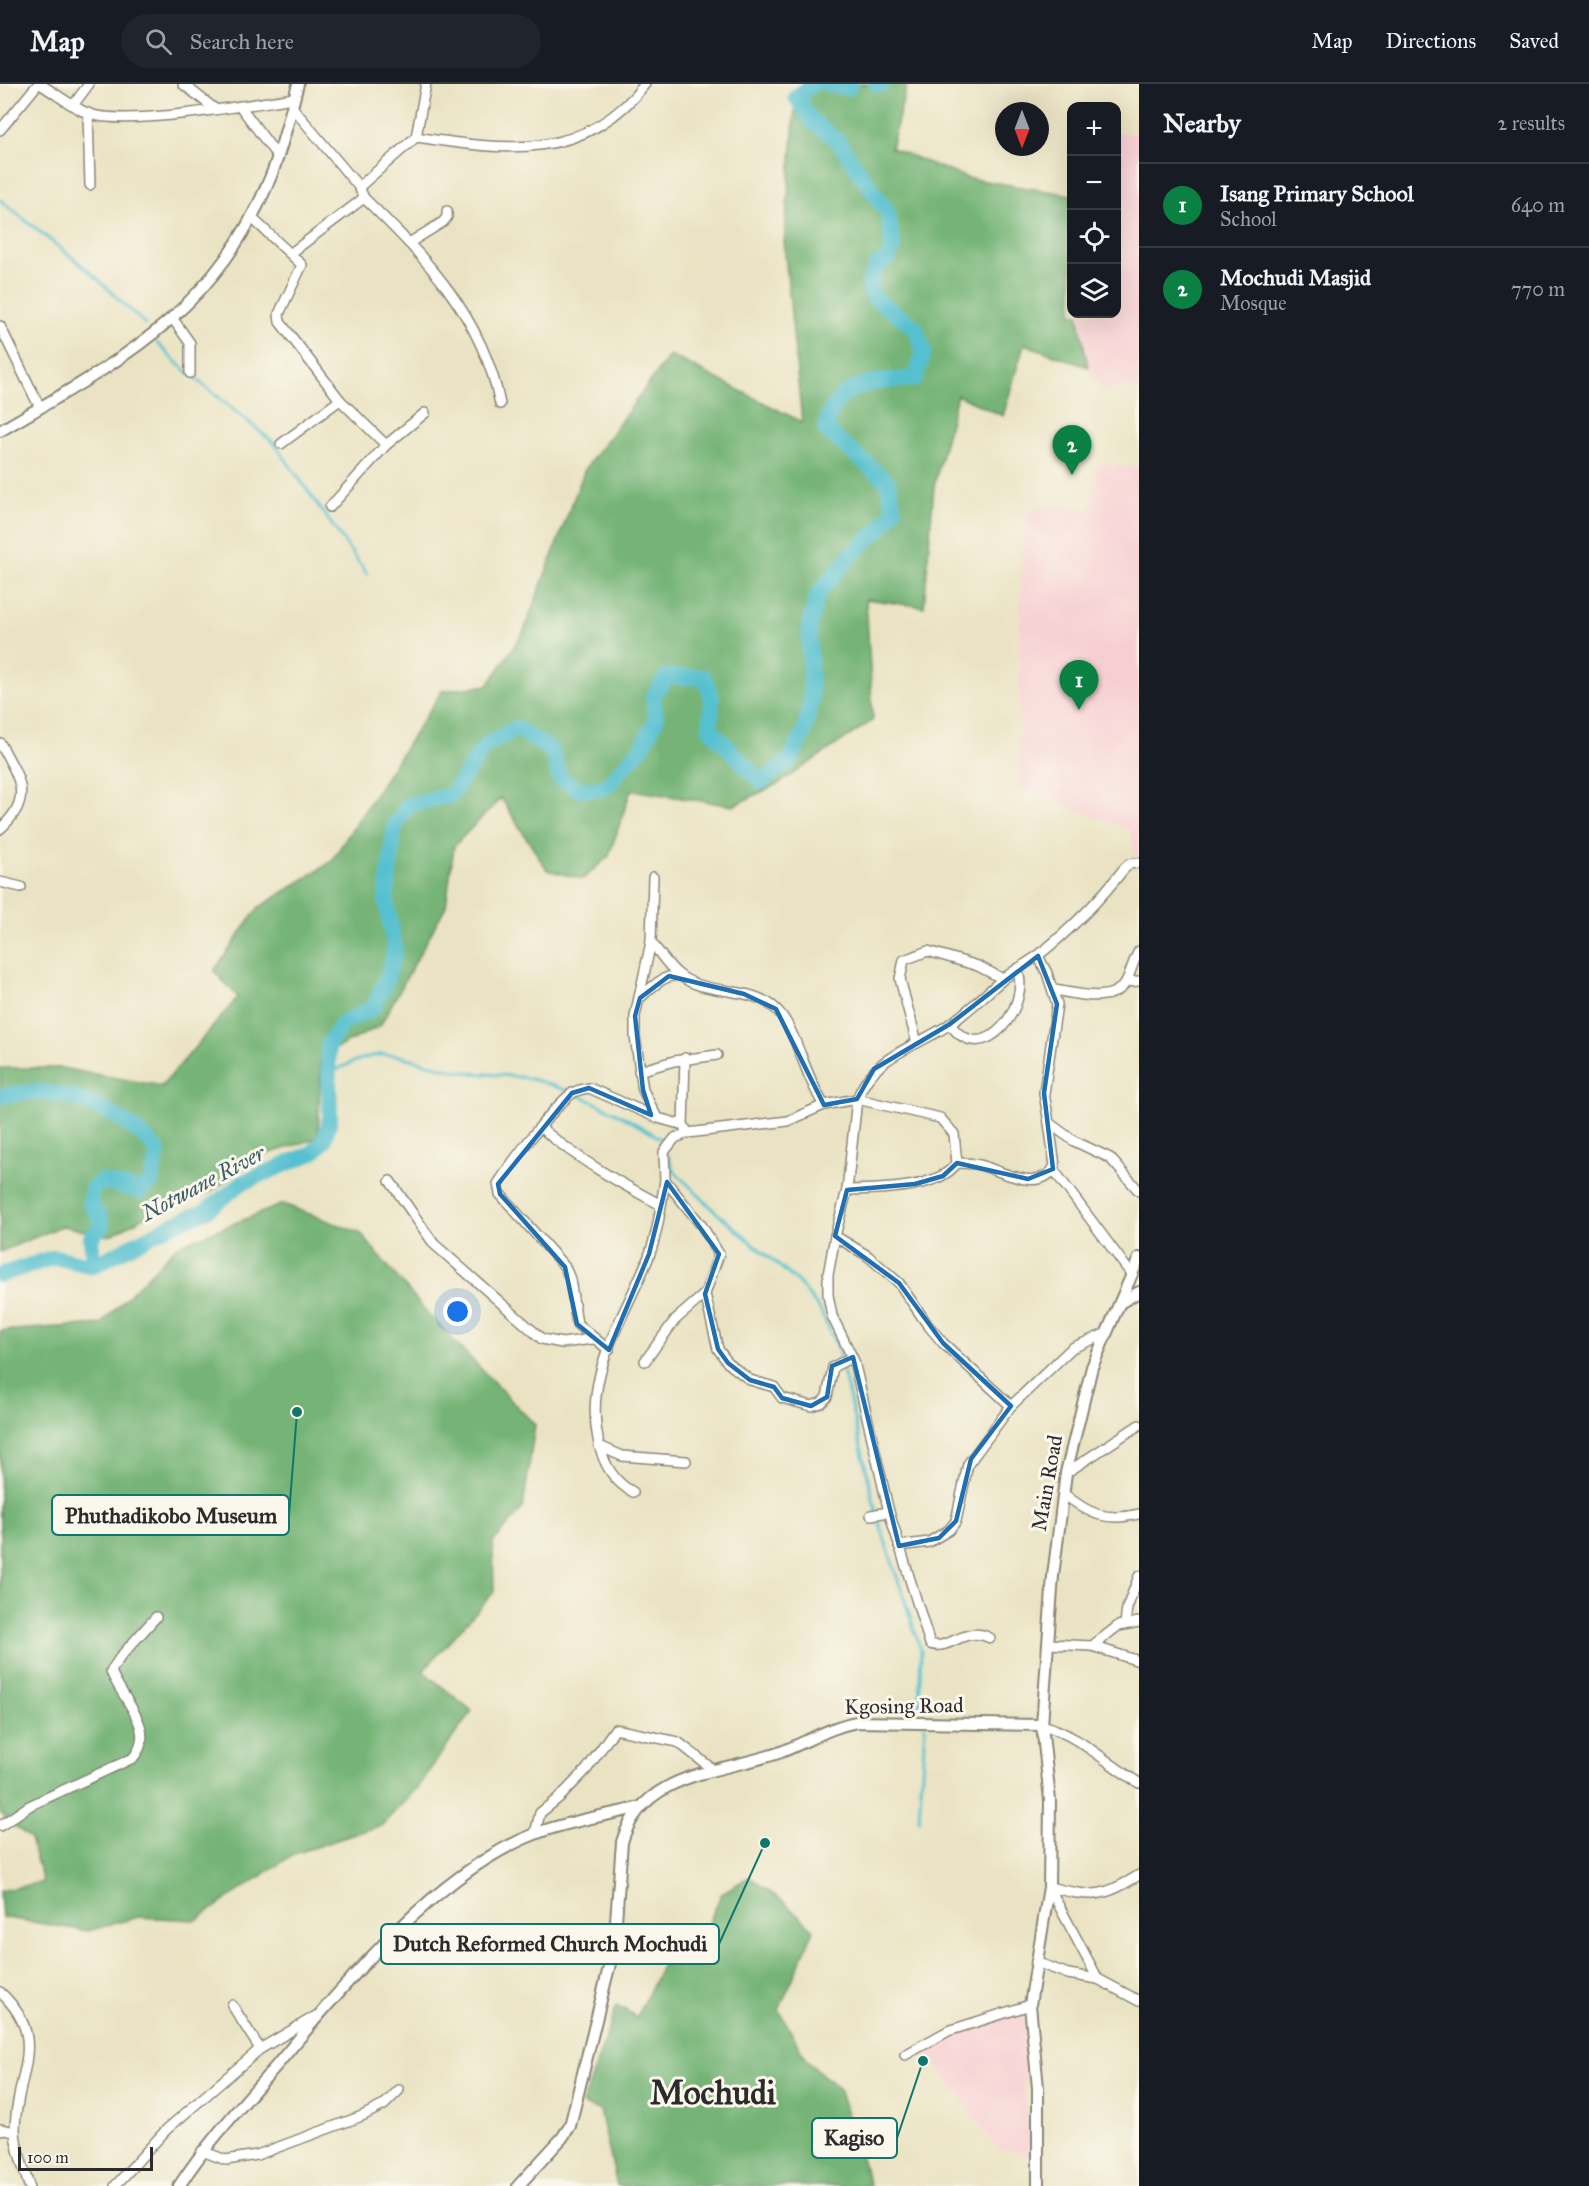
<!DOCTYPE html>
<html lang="en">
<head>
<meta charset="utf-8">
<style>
  :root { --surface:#171b24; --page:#20242c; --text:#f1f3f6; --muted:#9ea1a6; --line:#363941; --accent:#0b8043 }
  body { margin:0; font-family:"IM FELL Great Primer",serif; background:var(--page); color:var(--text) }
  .controls { position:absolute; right:18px; top:18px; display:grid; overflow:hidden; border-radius:12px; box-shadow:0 6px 24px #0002 }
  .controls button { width:54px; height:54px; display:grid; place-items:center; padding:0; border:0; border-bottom:2px solid var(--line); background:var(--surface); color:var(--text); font:30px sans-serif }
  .compass { position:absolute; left:995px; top:18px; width:54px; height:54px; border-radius:50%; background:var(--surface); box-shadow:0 6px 24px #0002; rotate:180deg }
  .scale { position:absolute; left:18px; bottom:15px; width:135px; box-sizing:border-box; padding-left:6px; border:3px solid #2b2b2b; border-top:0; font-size:16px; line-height:21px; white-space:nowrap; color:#2b2b2b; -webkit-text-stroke:4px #fbf7ec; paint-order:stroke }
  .you { position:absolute; left:458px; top:1228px; width:21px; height:21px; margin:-15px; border:4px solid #fff; border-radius:50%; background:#1a73e8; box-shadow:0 0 0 9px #1a73e833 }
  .badge { display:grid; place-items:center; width:39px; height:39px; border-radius:50%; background:var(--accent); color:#fff; font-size:20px; font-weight:700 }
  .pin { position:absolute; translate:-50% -50px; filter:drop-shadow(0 2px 3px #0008) }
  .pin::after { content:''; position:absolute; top:32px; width:21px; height:18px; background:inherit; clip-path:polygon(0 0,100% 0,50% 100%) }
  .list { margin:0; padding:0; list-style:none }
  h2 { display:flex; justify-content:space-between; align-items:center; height:78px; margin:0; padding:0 24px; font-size:26px }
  h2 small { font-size:20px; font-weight:400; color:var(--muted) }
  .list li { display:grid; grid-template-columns:39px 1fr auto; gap:18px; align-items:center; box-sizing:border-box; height:84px; padding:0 24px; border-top:2px solid var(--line) }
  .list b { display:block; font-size:22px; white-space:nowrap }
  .list p { margin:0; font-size:20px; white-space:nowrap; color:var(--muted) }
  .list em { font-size:20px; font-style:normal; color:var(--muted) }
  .icon { flex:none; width:33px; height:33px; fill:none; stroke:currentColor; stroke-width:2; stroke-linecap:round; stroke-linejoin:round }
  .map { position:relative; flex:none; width:1139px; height:2102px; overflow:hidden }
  header { display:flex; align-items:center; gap:36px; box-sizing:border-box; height:84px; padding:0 30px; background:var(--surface); border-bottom:2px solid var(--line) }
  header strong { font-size:28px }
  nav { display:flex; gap:33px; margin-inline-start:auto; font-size:21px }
  .search { width:420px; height:54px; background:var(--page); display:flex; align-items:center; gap:15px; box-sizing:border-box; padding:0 21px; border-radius:33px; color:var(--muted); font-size:22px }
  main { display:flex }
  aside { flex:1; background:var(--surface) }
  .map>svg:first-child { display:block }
  .built { fill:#f7cfd2 }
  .forest { fill:#74b476; stroke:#507050; stroke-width:1.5 }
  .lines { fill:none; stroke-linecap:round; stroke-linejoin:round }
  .stream { stroke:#54c0cf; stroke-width:3 }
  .river { stroke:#54c0cf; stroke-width:16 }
  .minor-casing { stroke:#8a8777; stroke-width:12 }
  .tertiary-casing { stroke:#8a8777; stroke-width:14 }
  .minor { stroke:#fff; stroke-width:9 }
  .tertiary { stroke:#fff; stroke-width:10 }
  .marked { fill:none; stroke:#1f6fb2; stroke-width:4.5; stroke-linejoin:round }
  .labels { text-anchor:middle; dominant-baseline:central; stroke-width:6; stroke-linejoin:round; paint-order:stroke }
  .street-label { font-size:21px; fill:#2b2b2b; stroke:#fbf7ec }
  .water-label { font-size:22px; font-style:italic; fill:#395f64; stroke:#fbf7ec }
  .town-label { font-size:33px; font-weight:bold; fill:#2b2b2b; stroke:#fbf7ec }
  .leader { fill:none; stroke:#0f766e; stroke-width:2 }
  .callout-dot { fill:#0f766e; stroke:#fbf7ec; stroke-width:2 }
  .callout { fill:#fbf7ec; stroke:#0f766e; stroke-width:2 }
  .callout-label { font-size:22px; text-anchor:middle; font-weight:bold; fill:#2b2b2b }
</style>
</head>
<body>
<header>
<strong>Map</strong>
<div class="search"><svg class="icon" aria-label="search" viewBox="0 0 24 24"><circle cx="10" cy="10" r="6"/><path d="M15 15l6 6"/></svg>Search here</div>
<nav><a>Map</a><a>Directions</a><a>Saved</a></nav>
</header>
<main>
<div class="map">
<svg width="1139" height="2102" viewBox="0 0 1139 2102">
  <rect width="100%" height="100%" fill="#fbf7ec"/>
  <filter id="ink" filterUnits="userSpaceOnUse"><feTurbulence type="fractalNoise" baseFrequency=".0167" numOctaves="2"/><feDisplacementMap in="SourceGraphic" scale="12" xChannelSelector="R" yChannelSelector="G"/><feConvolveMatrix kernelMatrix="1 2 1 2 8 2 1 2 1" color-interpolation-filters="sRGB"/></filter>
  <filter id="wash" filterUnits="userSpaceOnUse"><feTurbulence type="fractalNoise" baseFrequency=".008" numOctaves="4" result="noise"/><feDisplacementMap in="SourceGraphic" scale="24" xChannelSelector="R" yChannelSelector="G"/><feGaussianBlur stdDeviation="1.35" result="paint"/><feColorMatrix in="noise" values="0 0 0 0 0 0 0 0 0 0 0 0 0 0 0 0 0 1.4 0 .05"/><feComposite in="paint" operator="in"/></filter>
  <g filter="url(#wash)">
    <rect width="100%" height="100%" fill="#eae3c3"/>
    <g class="built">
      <path d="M1117,49H1139V304L1101,305L1088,283L1078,230H1116V110L1119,109Z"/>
      <path d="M1099,380L1139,384V773H1135L1130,746L1019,704V549L1024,431L1041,423L1091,425Z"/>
      <path d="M1022,1923L1032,1974L1033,1996L1023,1998L1031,2071L997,2064L922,1961Z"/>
    </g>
    <g class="forest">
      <path d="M803,0H907L891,64L967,94L1071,111L1072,230H1078L1088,283L1024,260L1003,332L957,311L934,402L924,523L866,515L873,636L778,700L733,722L631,706L609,772L583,795L547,786L501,714L454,762L446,822L380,942L321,972L318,1054L258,1073L211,1108L171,1119L109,1152L62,1142L0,1168V984H61L162,1002L238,913L214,887L258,824L331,778L442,607L488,601L523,549L585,385L670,271L802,338L784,160L796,13Z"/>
      <path d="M283,1120L360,1149L429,1231L535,1341L523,1424L493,1458L494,1508L423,1587L472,1627L416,1705L382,1741L294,1770L196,1836L138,1833L87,1847L2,1833L0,1807L43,1798L30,1755L0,1729V1247L101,1240L177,1162Z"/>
      <path d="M749,1793L784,1818L814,1846L779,1926L807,1977L839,2005L870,2102H617L600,2026L582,2021L617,1921L637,1933L662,1882L702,1853L722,1809Z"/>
    </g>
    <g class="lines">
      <g class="stream">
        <path d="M0,116L89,187L145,240"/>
        <path d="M157,259L177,279L274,359L367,490"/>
        <path d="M329,990C393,955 396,976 459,987C484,992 510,989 535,996C581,1009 623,1031 663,1056L665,1062"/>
        <path d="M668,1071L673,1086L717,1129L798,1198L820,1226L838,1265L877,1432L921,1566L919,1622"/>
        <path d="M919,1736L925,1642"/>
      </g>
      <g class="river">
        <path d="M827,0L847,4L851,0"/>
        <path d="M876,0H882"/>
        <path d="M0,1012C12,1011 26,1007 38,1008C84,1011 127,1033 158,1067L151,1099L140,1107L101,1097L92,1105L90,1119L100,1133L102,1142L91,1153L93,1182L169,1142L206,1127L242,1099L312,1069L324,1057L330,1035L328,961L343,939L373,924L387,894L395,866L386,815L395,741L408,721L451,711L485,662L516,644L552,667L560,694L579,706L605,704L643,662L656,635L653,613L666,593H704L712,614L710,645L761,698L791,675L805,645L811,618L809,544L817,511L850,472L880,445L894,426L888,398L826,346C830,299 877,296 915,295L924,268L915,243L874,214L869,198L877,181L888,175L893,163L888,129L838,57L812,37L796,13L813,0"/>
        <path d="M0,1191L55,1173L93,1182"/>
      </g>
    </g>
  </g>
  <g filter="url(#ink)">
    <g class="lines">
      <g class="minor-casing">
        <g id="minor">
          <path d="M40,0C55,9 71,22 87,29C123,44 252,20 294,14"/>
          <path d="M183,0L215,25"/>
          <path d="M74,20L89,0"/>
          <path d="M240,22L278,73"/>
          <path d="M292,23L359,103L364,114C426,174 483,233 500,320"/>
          <path d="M88,29L90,101"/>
          <path d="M0,46L38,0"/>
          <path d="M416,53C503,66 584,79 645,0"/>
          <path d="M359,103L416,53L426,0"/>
          <path d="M251,133L302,181L279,230L280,238L340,316L386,361L425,329"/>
          <path d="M409,159L443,138L447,133V127"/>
          <path d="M291,169L364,114"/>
          <path d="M173,235L190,259V289"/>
          <path d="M0,242L40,324"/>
          <path d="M281,360L340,316"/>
          <path d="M330,423L386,361"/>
          <path d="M0,659C19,694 35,714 0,745"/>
          <path d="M653,793L651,858L635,932V953L643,1006L656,1032"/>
          <path d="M0,798L21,803"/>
          <path d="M651,858C660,869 668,882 678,890C705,913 751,900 777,926C795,943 806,995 824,1021"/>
          <path d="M1038,872L1047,889L1057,920L1044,1009L1049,1039L1074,1057L1110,1074L1139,1107"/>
          <path d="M1126,898L1139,897"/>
          <path d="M1054,906C1075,909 1112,921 1126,898C1131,888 1133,877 1139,867"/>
          <path d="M641,913C653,902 662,892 679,891"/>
          <path d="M950,940C984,988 1032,919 1017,885"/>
          <path d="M917,959L900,895L904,876L928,867L978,882L1003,895"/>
          <path d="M639,987L674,977L717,971"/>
          <path d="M683,1041L685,974"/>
          <path d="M541,1044C579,1076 618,1098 661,1121"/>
          <path d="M957,1079C965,1079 972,1079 980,1081C1001,1087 1041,1110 1055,1082L1049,1039"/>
          <path d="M1053,1085L1132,1191"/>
          <path d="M390,1097L434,1160L542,1255L562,1259L593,1255"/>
          <path d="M847,1106C877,1105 938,1106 957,1079L954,1050L940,1034L857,1015L824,1021L788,1037L688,1049L675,1054L664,1068L665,1096L702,1142L719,1170L705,1210L718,1265L728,1279L750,1296L774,1303L782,1314L811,1322L821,1319L827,1313L833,1283L852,1273"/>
          <path d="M835,1152L868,1172L899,1199L927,1240L943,1259L1011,1322"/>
          <path d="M609,1266L577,1240L570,1195L565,1183L500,1110L498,1100C513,1076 550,1027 571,1010C576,1006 583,1005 589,1004L658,1034L683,1041L688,1049"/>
          <path d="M645,1277L675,1236L705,1210"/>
          <path d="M599,1362L622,1372L686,1377"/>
          <path d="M1066,1389L1139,1341"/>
          <path d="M633,1408C594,1388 590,1329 600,1290C610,1249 634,1211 649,1172C658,1148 661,1121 665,1096"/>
          <path d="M1063,1409C1088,1430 1106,1438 1139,1430"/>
          <path d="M871,1431L889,1428"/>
          <path d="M899,1462L929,1458L949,1446L956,1437L968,1380L1011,1322L1072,1264L1105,1250"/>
          <path d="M1125,1540L1127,1524L1139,1492"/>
          <path d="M990,1554C964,1541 951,1567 930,1560L889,1428L854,1277L832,1232L828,1211V1191L835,1152L847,1106L857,1015C873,971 915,964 950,940C969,927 985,910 1002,896C1014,886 1028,879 1040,870C1071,845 1099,817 1123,786L1129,780L1139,779"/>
          <path d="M1048,1560L1092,1562L1139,1577"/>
          <path d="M1092,1562L1118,1542L1139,1538"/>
          <path d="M1042,1641C1079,1651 1106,1679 1139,1699"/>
          <path d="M0,1742L29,1722L133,1674C159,1645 120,1614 111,1587L121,1572L156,1533"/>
          <path d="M535,1750L540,1729L561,1712L587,1685L615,1645L678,1658L711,1684"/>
          <path d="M1049,1803L1098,1895L1139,1917"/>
          <path d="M1049,1803C1092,1813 1101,1815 1139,1791"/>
          <path d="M1036,1878L1068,1890L1098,1895"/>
          <path d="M0,1908C52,1956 14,1991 15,2048C16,2065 24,2085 29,2102"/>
          <path d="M232,1921L260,1965"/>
          <path d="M905,1971L948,1947L1030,1921"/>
          <path d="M0,2045L15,2048"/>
          <path d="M202,2067L226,2076L257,2071L362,2032L384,2021L399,2006"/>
          <path d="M115,2102L167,2045L260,1965L316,1932"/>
        </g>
      </g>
      <g class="tertiary-casing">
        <g id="tertiary">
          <path d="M0,347C121,276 215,229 271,92C283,62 290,30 298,0"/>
          <path d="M1120,1219L1139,1208"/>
          <path d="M179,2102C207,2059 242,2021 276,1982C344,1901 435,1789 535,1750C568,1737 606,1732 640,1723"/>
          <path d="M518,2102L562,2054L570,2042L614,1863L622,1758C643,1686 724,1689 781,1668C807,1658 829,1643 857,1638L1042,1641"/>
          <path d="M1038,2102V2004L1030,1921L1049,1803L1050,1716L1042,1641L1053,1492L1066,1389L1092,1283L1139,1174"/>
        </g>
      </g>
      <use href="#minor" class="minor"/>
      <use href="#tertiary" class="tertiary"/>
    </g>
  </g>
  <path class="marked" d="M1038,872L1057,920L1044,1009L1053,1085L1028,1095L957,1079L943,1092L915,1100L847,1106L835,1152L899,1199L943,1259L1011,1322L971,1375L956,1437L939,1454L899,1462L853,1273L832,1282L827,1313L811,1322L782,1314L774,1303L750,1296L728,1279L718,1265L705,1210L719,1170L667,1098L649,1170L609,1266L577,1240L565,1183L500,1110L498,1100L572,1009L589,1004L651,1031L643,1006L635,932L640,914L669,892L744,910L776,925L824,1021L857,1015L874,985L950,940Z"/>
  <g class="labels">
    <g class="street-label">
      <text transform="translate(1047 1399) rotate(-80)">Main Road</text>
      <text transform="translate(904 1622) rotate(-1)">Kgosing Road</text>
    </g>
    <g class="water-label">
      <text transform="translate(203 1099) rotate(-28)">Notwane River</text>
    </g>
    <g class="town-label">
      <text x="713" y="2009">Mochudi</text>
    </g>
  </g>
  <path class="leader" d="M297 1328L289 1431M765 1759L719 1860M923 1977L897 2054"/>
  <g class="callout-dot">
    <circle cx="297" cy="1328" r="6"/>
    <circle cx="765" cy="1759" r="6"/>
    <circle cx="923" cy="1977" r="6"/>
  </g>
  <g class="callout">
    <rect x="52" y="1411" width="237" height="40" rx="6"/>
    <rect x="381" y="1840" width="338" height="40" rx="6"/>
    <rect x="812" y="2034" width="85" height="40" rx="6"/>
  </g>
  <g class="callout-label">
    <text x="171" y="1439">Phuthadikobo Museum</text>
    <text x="550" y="1867">Dutch Reformed Church Mochudi</text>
    <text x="854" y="2061">Kagiso</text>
  </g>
</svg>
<div class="controls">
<button>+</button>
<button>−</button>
<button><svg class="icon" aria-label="locate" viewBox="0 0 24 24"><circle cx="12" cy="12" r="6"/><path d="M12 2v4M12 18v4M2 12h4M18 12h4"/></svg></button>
<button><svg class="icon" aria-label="layers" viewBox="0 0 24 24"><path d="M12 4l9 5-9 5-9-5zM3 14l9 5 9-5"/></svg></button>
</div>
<svg class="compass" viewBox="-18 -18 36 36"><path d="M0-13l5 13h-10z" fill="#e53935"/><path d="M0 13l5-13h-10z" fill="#9ea1a6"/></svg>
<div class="scale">100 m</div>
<div class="you"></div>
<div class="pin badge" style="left:1079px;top:626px">1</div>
<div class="pin badge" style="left:1072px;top:391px">2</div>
</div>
<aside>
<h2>Nearby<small>2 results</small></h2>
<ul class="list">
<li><span class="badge">1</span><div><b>Isang Primary School</b><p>School</p></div><em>640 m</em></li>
<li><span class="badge">2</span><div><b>Mochudi Masjid</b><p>Mosque</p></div><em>770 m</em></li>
</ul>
</aside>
</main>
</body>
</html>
